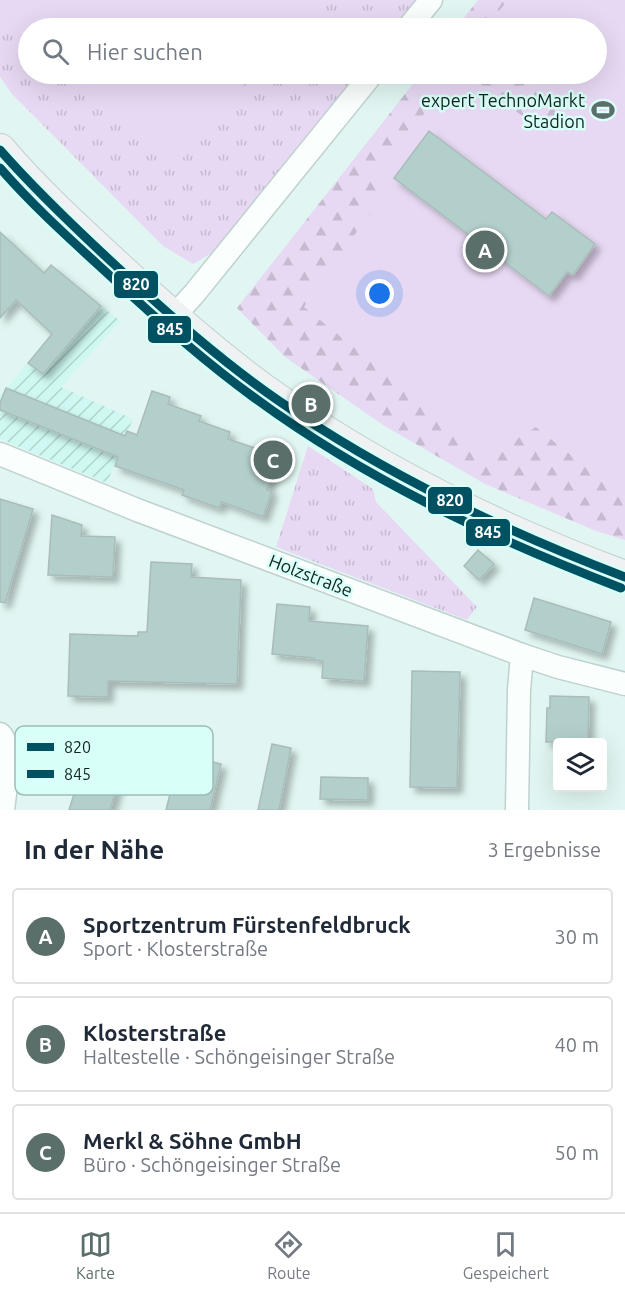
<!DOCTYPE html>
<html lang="de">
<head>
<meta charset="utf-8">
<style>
  :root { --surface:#fff; --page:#f6f6f7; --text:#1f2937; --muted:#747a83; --line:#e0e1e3; --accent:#5a6e6a }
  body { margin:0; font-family:Ubuntu,sans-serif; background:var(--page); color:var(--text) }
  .controls { position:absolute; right:18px; bottom:18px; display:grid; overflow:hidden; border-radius:6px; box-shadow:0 6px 24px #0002 }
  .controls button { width:54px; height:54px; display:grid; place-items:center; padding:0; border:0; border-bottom:2px solid var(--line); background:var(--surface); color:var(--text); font:30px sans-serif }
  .you { position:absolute; left:380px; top:294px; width:21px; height:21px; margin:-15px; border:4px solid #fff; border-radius:50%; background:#1a73e8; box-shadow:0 0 0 9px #1a73e833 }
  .badge { display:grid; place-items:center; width:39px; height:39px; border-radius:50%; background:var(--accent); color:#fff; font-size:20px; font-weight:700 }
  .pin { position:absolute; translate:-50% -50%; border:3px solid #fff; box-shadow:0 2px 6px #0006 }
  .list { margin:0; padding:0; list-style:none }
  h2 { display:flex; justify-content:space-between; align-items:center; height:78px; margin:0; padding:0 24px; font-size:26px }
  h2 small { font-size:20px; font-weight:400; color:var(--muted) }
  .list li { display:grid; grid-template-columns:39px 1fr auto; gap:18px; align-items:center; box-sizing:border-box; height:96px; margin:0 12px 12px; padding:0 12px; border:2px solid var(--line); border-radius:6px }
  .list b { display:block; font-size:22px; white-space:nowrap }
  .list p { margin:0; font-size:20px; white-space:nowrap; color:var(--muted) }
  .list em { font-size:20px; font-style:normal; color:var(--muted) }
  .icon { flex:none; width:33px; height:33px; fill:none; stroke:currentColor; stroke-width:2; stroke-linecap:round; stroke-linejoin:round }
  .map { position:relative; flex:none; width:625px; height:810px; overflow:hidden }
  .search { position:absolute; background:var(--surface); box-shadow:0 6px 24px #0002; left:18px; right:18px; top:18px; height:66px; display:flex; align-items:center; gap:15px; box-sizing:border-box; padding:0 21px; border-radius:33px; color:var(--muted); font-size:22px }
  .sheet { height:402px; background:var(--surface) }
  nav { display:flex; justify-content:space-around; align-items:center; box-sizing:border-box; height:84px; border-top:2px solid var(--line); background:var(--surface); font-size:16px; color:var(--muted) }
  nav a { display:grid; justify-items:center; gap:3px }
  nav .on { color:var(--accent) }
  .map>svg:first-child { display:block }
  .industrial { fill:url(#industrial-furrows) }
  .grass { fill:url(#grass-tufts) }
  .forest { fill:url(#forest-firs) }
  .garden { fill:#e7d9f3 }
  .building { fill:#b3cfcb; stroke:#aabcb9; stroke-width:1.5; filter:url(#shadow) }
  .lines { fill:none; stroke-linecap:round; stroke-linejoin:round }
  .street-casing { stroke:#bfd1ce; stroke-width:25 }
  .secondary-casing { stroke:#bfd1ce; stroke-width:34 }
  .street { stroke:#fafefd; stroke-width:22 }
  .secondary { stroke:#eff1f3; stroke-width:32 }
  .bus-1-casing { stroke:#d8fff8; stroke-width:14 }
  .bus-2-casing { stroke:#d8fff8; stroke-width:14 }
  .bus-1 { stroke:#005262; stroke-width:9 }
  .bus-2 { stroke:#005262; stroke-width:9 }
  .labels { text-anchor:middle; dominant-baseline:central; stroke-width:5; stroke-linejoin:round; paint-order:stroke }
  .poi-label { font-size:18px; fill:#112421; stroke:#d8fff8; text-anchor:end }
  .street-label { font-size:18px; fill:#112421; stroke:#d8fff8 }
  .key { fill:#d8fff8; stroke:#9cbdb8; stroke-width:1.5 }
  .key-label { font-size:16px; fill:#112421 }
  .line-badge { stroke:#d8fff8; stroke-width:2 }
  .badge-label { font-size:16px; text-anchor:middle; font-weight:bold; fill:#fff }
</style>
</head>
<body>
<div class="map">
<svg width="625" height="810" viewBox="0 0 625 810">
  <defs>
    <pattern id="industrial-furrows" width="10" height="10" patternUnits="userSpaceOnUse" patternTransform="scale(1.5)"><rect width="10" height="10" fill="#cef8f1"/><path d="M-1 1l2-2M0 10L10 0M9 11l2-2" fill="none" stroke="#b0d4ce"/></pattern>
    <pattern id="grass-tufts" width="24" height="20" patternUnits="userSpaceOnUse" patternTransform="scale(1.5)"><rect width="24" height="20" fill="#e7d9f3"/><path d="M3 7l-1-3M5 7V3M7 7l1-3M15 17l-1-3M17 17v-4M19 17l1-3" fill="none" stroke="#c5bad0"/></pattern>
    <pattern id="forest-firs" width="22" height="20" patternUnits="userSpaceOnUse" patternTransform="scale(1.5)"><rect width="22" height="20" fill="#e7d9f3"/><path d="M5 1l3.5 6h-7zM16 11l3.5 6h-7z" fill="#c5bad0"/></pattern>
    <filter id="shadow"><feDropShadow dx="5.5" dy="5.5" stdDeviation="3" flood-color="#0004"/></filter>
  </defs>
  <rect width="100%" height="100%" fill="#e1f6f2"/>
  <path class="industrial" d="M86,294L120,321L61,387L133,419L107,483L0,439V396Z"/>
  <g class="grass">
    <path d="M0,0H416L393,28H28V74H358L219,249L193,264L163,246L12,94L0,77Z"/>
    <path d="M308,446L373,489L376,502L477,607L467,620L276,547Z"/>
  </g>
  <g class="forest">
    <path d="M478,0H508L486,28H456Z"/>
    <path d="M466,74H521L563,108L556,118L526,119Z"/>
    <path d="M405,94L432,105L371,177L385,193L536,427L625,498V540L596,531L485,484L383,425L285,357L237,308Z"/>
  </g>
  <g class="garden">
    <path d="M0,0H312L289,28H28V42L0,19Z"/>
    <path d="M508,0H625V498L536,427L489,457L304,307L384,193L370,177L432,105L405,94L421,74H466L526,119L556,118L563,108L521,74H596V28H486Z"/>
    <path d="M66,74H252L177,165Z"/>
  </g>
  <g class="building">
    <path d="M429,131L546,219L552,212L595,244L573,275L567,272L549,296L394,178Z"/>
    <path d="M0,232L44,273L51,265L101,306L43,374L28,363L52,334L16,300L0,318Z"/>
    <path d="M6,388L125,436L127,431L137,435L152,391L170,397L168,404L201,416L199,421L230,432L228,439L279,456L267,490L272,491L263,517L222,502L219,508L182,495L184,490L115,466L118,457L0,410V403Z"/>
    <path d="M0,499L33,509L5,603L0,602Z"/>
    <path d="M52,515L82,525L81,536L115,537L113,577L48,575Z"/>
    <path d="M478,550L494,564L479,580L464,566Z"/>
    <path d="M151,562L192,564L191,577L241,580L237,684L108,681V697L68,696L70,634L138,636V632H147Z"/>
    <path d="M534,598L611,622L602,654L525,630Z"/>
    <path d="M277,604L310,607L309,621L368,626L364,681L322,678L323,661L314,660V658L272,654Z"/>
    <path d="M412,671L460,672L457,788L410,787Z"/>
    <path d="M550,696L589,697L588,742H546L547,708H550Z"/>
    <path d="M91,739L128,750L110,810H69Z"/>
    <path d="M272,744L291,748L279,810H258Z"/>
    <path d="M180,754L221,764L210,810H166Z"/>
    <path d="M321,777L368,778V800L320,799Z"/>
  </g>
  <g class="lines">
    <g class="street-casing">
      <g id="street">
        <path d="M408,28L431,0"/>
        <path d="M173,317L194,294L372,74"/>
        <path d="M0,454L137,510L522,655L558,667L625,684"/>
        <path d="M0,734C14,747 5,791 3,810"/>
        <path d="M517,810L519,690L522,655"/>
      </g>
    </g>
    <g class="secondary-casing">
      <path id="secondary" d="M0,150C38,195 82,234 125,274C174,318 224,363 279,401C385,475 503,532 625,577"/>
    </g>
    <use href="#street" class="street"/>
    <use href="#secondary" class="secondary"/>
    <g class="bus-1-casing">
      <path id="bus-1" d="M0,150C36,191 75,228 115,265C167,313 221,361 279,401C386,475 503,530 625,577"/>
    </g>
    <g class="bus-2-casing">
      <path id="bus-2" d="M0,168C33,206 70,239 107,273C153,316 201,359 252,396C364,479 491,538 621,588"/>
    </g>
    <use href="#bus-1" class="bus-1"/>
    <use href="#bus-2" class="bus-2"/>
  </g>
  <defs>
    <g id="stadium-bare" transform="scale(1.8)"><path d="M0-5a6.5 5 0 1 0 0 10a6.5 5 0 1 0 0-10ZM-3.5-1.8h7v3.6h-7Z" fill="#5a6e6a" stroke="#d8fff8" stroke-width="2.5" paint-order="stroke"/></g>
  </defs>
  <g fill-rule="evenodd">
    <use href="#stadium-bare" x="603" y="110"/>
  </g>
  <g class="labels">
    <g class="poi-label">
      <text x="585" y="100">expert TechnoMarkt<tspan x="585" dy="21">Stadion</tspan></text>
    </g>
    <g class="street-label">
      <text transform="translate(311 575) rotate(21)">Holzstraße</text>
    </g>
  </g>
  <rect x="15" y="726" width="198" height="69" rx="9" class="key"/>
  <rect x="27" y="743" width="27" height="8" fill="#005262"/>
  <rect x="27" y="770" width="27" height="8" fill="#005262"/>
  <g class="key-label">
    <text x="64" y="753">820</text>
    <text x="64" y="780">845</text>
  </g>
  <g class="line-badge">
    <rect x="113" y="270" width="46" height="29" rx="6" fill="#005262"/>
    <rect x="147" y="315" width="45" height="29" rx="6" fill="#005262"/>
    <rect x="427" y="486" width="46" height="29" rx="6" fill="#005262"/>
    <rect x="465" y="518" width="46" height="29" rx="6" fill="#005262"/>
  </g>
  <g class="badge-label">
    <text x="136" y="290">820</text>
    <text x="170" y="335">845</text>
    <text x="450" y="506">820</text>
    <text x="488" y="538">845</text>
  </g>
</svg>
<div class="controls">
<button><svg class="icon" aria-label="layers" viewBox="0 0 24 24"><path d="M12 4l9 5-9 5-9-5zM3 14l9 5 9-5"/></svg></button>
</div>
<div class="you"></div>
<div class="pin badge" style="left:485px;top:250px">A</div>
<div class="pin badge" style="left:311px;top:404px">B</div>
<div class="pin badge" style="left:273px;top:460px">C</div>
<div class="search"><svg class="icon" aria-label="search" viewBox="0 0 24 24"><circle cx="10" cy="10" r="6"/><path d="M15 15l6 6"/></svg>Hier suchen</div>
</div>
<section class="sheet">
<h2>In der Nähe<small>3 Ergebnisse</small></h2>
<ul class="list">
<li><span class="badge">A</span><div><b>Sportzentrum Fürstenfeldbruck</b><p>Sport · Klosterstraße</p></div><em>30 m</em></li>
<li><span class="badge">B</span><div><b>Klosterstraße</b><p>Haltestelle · Schöngeisinger Straße</p></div><em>40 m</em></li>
<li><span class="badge">C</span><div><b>Merkl &amp; Söhne GmbH</b><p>Büro · Schöngeisinger Straße</p></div><em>50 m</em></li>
</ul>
</section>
<nav>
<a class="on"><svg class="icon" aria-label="map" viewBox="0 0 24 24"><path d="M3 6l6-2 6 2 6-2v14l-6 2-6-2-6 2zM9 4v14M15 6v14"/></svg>Karte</a>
<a><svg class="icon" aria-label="directions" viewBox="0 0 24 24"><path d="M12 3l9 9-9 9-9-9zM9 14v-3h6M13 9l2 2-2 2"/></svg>Route</a>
<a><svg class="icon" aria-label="saved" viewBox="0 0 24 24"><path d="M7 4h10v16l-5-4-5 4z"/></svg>Gespeichert</a>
</nav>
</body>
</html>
